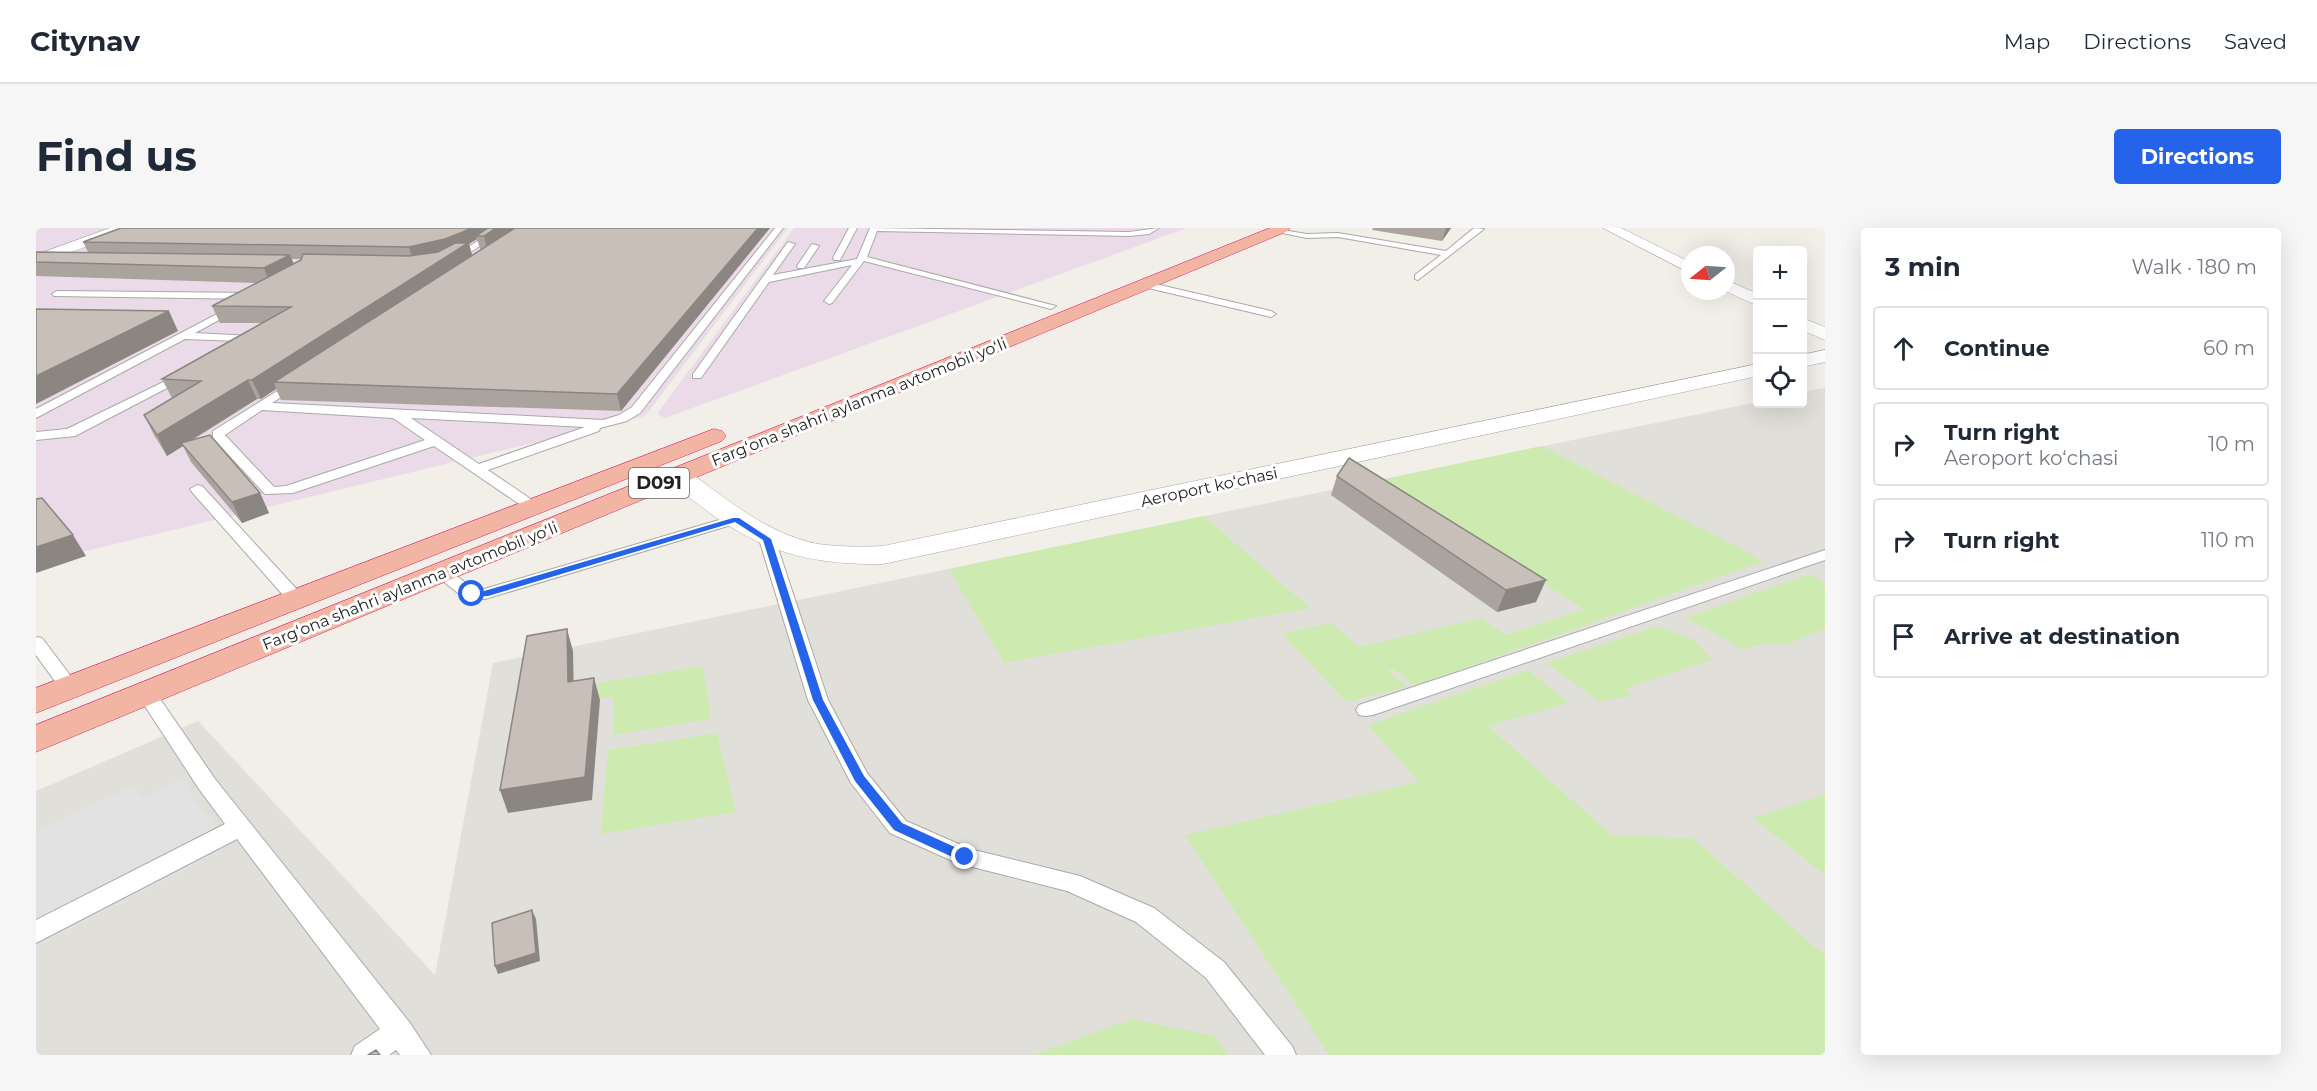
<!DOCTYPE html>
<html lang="en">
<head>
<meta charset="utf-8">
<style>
  :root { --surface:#fff; --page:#f6f6f7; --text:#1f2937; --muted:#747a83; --line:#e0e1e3; --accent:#2563eb }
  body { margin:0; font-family:Montserrat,sans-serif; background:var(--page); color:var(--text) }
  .controls { position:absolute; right:18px; top:18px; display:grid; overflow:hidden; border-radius:6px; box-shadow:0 6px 24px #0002 }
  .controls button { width:54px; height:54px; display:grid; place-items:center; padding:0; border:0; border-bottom:2px solid var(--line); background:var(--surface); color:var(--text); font:30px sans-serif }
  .compass { position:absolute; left:1645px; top:18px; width:54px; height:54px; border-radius:50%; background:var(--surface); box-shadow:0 6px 24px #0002; rotate:253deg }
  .stop { position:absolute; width:18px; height:18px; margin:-14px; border:4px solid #2563eb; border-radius:50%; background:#fff }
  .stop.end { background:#2563eb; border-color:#fff; box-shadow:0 2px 6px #0008 }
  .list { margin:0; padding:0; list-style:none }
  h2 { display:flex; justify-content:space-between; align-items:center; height:78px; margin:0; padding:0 24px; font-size:26px }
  h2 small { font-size:20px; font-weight:400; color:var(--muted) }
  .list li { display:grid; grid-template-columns:39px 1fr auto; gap:18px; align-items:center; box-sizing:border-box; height:84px; margin:0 12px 12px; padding:0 12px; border:2px solid var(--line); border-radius:6px }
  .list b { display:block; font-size:22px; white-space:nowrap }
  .list p { margin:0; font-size:20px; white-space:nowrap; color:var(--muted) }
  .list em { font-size:20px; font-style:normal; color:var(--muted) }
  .icon { flex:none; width:33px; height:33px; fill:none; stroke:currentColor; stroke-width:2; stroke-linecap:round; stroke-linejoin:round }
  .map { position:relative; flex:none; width:1789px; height:827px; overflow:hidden; border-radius:6px }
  header { display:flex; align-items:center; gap:36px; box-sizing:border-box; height:84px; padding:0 30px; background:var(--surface); border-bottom:2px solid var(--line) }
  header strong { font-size:28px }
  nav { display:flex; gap:33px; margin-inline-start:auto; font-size:21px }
  .intro { display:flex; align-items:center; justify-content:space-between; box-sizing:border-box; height:144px; padding:0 36px }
  h1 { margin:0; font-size:42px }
  .button { padding:15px 27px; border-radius:6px; background:var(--accent); color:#fff; font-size:21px; font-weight:700 }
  main { display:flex; gap:36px; padding:0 36px }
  aside { flex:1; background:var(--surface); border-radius:6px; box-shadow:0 6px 24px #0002 }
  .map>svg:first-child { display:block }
  .industrial { fill:#ebdbe8 }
  .airport { fill:#e1dfda }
  .grass { fill:#cdebb0 }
  .parking { fill:#e2e2e2 }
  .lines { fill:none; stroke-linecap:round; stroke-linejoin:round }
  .service-casing { stroke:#a9a9a9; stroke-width:2 }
  .minor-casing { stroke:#a9a9a9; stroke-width:1 }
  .trunk-casing { stroke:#dc2a67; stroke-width:1 }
  .service { fill:#fff; fill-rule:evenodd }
  .minor { fill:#fff; fill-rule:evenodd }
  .trunk { fill:#f2b4a3; fill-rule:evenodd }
  .wall { fill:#aba49e; fill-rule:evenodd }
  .shaded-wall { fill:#8b8681 }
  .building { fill:#c7bfb8; stroke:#8b8681; stroke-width:1.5 }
  .route { fill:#2563eb }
  .labels { text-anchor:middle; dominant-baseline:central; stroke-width:6; stroke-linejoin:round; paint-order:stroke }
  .far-street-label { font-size:16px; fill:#222; stroke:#fff }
  .shield { fill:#fff; stroke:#646464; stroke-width:1.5 }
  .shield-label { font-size:18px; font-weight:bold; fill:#222 }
</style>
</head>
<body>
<header>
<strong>Citynav</strong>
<nav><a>Map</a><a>Directions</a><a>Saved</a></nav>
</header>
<div class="intro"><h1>Find us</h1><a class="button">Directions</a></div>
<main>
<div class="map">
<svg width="1789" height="827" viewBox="0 0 1789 827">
  <rect width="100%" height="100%" fill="#f2efe9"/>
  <g class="industrial">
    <path d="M0,0H752L609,188L0,335Z"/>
    <path d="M758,0H1151L629,190L621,186Z"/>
  </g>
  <path class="airport" d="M1789,160V827H0V563L162,493L399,747L457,435L1721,174L1766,176L1767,164Z"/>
  <g class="grass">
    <path d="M1506,218L1728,333L1379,458L1357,441L1351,442L1371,459L1310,474L1246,406L1295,395L1323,419L1445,390L1470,407L1548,381L1344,252Z"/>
    <path d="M1168,288L1274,380L968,435L913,341Z"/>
    <path d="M1772,346L1789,355V401L1749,417L1733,415L1706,421L1650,390Z"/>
    <path d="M1622,398L1656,411L1676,432L1590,460L1596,467L1564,474L1510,435Z"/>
    <path d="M667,438L675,491L578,507L577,469L560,471L561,455Z"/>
    <path d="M1492,442L1533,475L1452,498L1576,607L1657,610L1789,728V827H1293L1149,607L1383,554L1332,497Z"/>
    <path d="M681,505L700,584L565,606L572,522Z"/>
    <path d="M1789,566V647L1717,590Z"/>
    <path d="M1096,791L1180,808L1191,827H997Z"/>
  </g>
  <path class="parking" d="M144,552L193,618L0,719V603L96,558L109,570Z"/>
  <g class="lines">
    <g class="service-casing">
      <g id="service">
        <path d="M462,0H472L430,27L423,25Z"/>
        <path d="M739,0H747L604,185L591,193L564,200L563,203L452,242L502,276L504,279L502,282H492L398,218L257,265L229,266L177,210V203L262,150L268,153L266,155L236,175L567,192L583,187L596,179ZM226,182L357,190L389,212L250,258L238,259L189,207ZM375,190L549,199L443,236Z"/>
        <path d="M813,0H821L804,32H798L797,30Z"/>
        <path d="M834,0L1093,4L1123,0L1113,6L1093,8L841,3L831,29L1020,78L1015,81L828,33L796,75L793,76L788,73L816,37L733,54L665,150H657V146L752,14L759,16L737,47L821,31Z"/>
        <path d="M1438,0L1448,1L1382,52L1379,51V47L1405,27L1302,9L1271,10L1236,3L1240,1L1271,6L1302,5L1410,23Z"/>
        <path d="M776,16L783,18L768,40H762L761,38Z"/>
        <path d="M1111,54L1235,83L1240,86L1235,89L1108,59V55Z"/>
        <path d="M21,63L220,65L225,68L220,71L18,68L16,66Z"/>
        <path d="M202,75L205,76V80L159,105L215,108L216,110C212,117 206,124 197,121L196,119L204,113L149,111L0,190V181Z"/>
        <path d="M150,143L156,146L154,148L39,208L0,212V204L31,201Z"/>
        <path d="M161,257L166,258L266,367L268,371L266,375H254L156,264L154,261Z"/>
        <path d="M700,287L705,288L707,291L705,294L449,371L428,370L397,345L405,340C422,344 430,361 448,361Z"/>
        <path d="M731,306L739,311L792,472L831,545L870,593L934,621L1044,648L1118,680L1188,734L1256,818L1260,827H1229L1170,750L1100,694L1031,663L921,635L854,605L815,555L772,472L723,311Z"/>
        <path d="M1789,322V332L1337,487L1330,488L1323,487L1320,482L1323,477Z"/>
        <path d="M0,409L6,410L40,455L43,459L40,463H26L0,427Z"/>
        <path d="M111,460L118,462L179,551L374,795L395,827H364L360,822L353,827H315L319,818L344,801L201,611L0,715V692L189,596L163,561L101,466L104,462Z"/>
      </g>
    </g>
    <g class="minor-casing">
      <g id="minor">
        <path d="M74,0H95L93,3L0,37V27Z"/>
        <path d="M1567,0H1585L1654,34V45Z"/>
        <path d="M1690,52L1722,66V78L1689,63Z"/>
        <path d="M1766,90L1789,99V112L1766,102Z"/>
        <path d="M1789,122V134L1766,139V127Z"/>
        <path d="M1722,136V148L847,336C775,337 725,324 667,280C655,270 638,260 629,247L633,242L642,239L651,242C691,272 732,306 782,316C804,319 826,319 847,318Z"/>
      </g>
    </g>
    <g class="trunk-casing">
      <g id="trunk">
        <path d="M1234,0H1254L1252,3L0,524V497Z"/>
        <path d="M678,201L686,203L690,208L686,213L0,485V460Z"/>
      </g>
    </g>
    <use href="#service" class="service"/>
    <use href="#minor" class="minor"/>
    <use href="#trunk" class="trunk"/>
  </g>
  <g class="wall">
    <path d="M734,0L585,183L245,172L240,161L225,171H221L155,213L224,265L233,285L206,295L155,234L147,218L131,228L118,207L108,187L136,170L126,151L225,95H184L176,78L221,55L0,48V24H52L47,14ZM441,11L444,21H446L436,27L433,16ZM256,31H265L257,36Z"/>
    <path d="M1337,0H1415L1406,13L1336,2Z"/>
    <path d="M1301,248L1500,374L1461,384L1295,267Z"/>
  </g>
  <g class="shaded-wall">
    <path d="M435,0H484L451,21L448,8H440L441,11L433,16L437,30L238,154L240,161L225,171L216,152L377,33L373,19Z"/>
    <path d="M722,0H734L585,183L581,166Z"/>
    <path d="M1410,0H1415L1406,13Z"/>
    <path d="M254,27L260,41L234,55L228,40Z"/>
    <path d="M133,83L142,103L0,176V148Z"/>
    <path d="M212,152L221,171L147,217L145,215L147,218L131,228L121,207Z"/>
    <path d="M224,265L233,285L206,295L196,274Z"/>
    <path d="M37,307L50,328L0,345V319Z"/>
    <path d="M1510,352L1500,374L1461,384L1470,362Z"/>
    <path d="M531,401L537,423L538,476L532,454Z"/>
    <path d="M558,450L564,472L556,572L472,585L464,562Z"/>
    <path d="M496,682L500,691L504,733L462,746L459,738Z"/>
  </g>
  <g class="building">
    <path d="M85,0H435L427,4L409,11L373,19L47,14Z"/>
    <path d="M452,0H460L448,8H440Z"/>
    <path d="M479,0H722L581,166L238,154Z"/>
    <path d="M419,15H432L216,152H212L121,207L108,187L165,153L126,151L255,79L176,78L265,32L267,26L373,28L402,24Z"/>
    <path d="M0,24L254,27L228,40L0,34Z"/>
    <path d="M0,81L133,83L0,148Z"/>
    <path d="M174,207L224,265L196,274L145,215Z"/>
    <path d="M1313,230L1510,352L1470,362L1301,248Z"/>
    <path d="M6,270L37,307L0,319V271Z"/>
    <path d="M531,401L532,454L558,450L549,549L464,562L491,408Z"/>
    <path d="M496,682L500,725L459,738L456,695Z"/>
    <path d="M340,822L344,827H332Z"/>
  </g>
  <path class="route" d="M697,290H703L735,311L787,472L828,548L866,595L934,626L936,629L934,633H925L858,602L819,553L777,472L727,312L699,294L452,368L436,369L431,366L436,364L448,363Z"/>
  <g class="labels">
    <g class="far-street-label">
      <text transform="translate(823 174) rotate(-22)">Fargʻona shahri aylanma avtomobil yoʻli</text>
      <text transform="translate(1173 259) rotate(-12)">Aeroport koʻchasi</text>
      <text transform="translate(374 358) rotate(-22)">Fargʻona shahri aylanma avtomobil yoʻli</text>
    </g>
    <rect class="shield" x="593" y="240" width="60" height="30" rx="4.5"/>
    <g class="shield-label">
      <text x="623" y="255">D091</text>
    </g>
  </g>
</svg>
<div class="controls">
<button>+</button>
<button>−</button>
<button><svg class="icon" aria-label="locate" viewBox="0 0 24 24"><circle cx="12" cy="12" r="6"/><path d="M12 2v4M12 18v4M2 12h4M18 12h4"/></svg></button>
</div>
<svg class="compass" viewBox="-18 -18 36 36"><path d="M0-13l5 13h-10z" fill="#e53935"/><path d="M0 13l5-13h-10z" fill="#747a83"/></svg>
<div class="stop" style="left:436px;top:366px"></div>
<div class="stop end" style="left:929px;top:629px"></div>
</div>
<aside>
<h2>3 min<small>Walk · 180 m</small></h2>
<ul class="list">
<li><svg class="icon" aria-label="ahead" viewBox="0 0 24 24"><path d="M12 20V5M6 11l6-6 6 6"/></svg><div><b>Continue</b></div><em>60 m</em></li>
<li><svg class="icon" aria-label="right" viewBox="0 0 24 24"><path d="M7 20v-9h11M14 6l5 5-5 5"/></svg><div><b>Turn right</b><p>Aeroport koʻchasi</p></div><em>10 m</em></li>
<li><svg class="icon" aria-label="right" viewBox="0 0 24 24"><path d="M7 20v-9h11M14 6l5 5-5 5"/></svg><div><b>Turn right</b></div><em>110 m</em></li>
<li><svg class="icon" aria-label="arrive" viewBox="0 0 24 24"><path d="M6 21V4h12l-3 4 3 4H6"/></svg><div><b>Arrive at destination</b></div></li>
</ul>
</aside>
</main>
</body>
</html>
